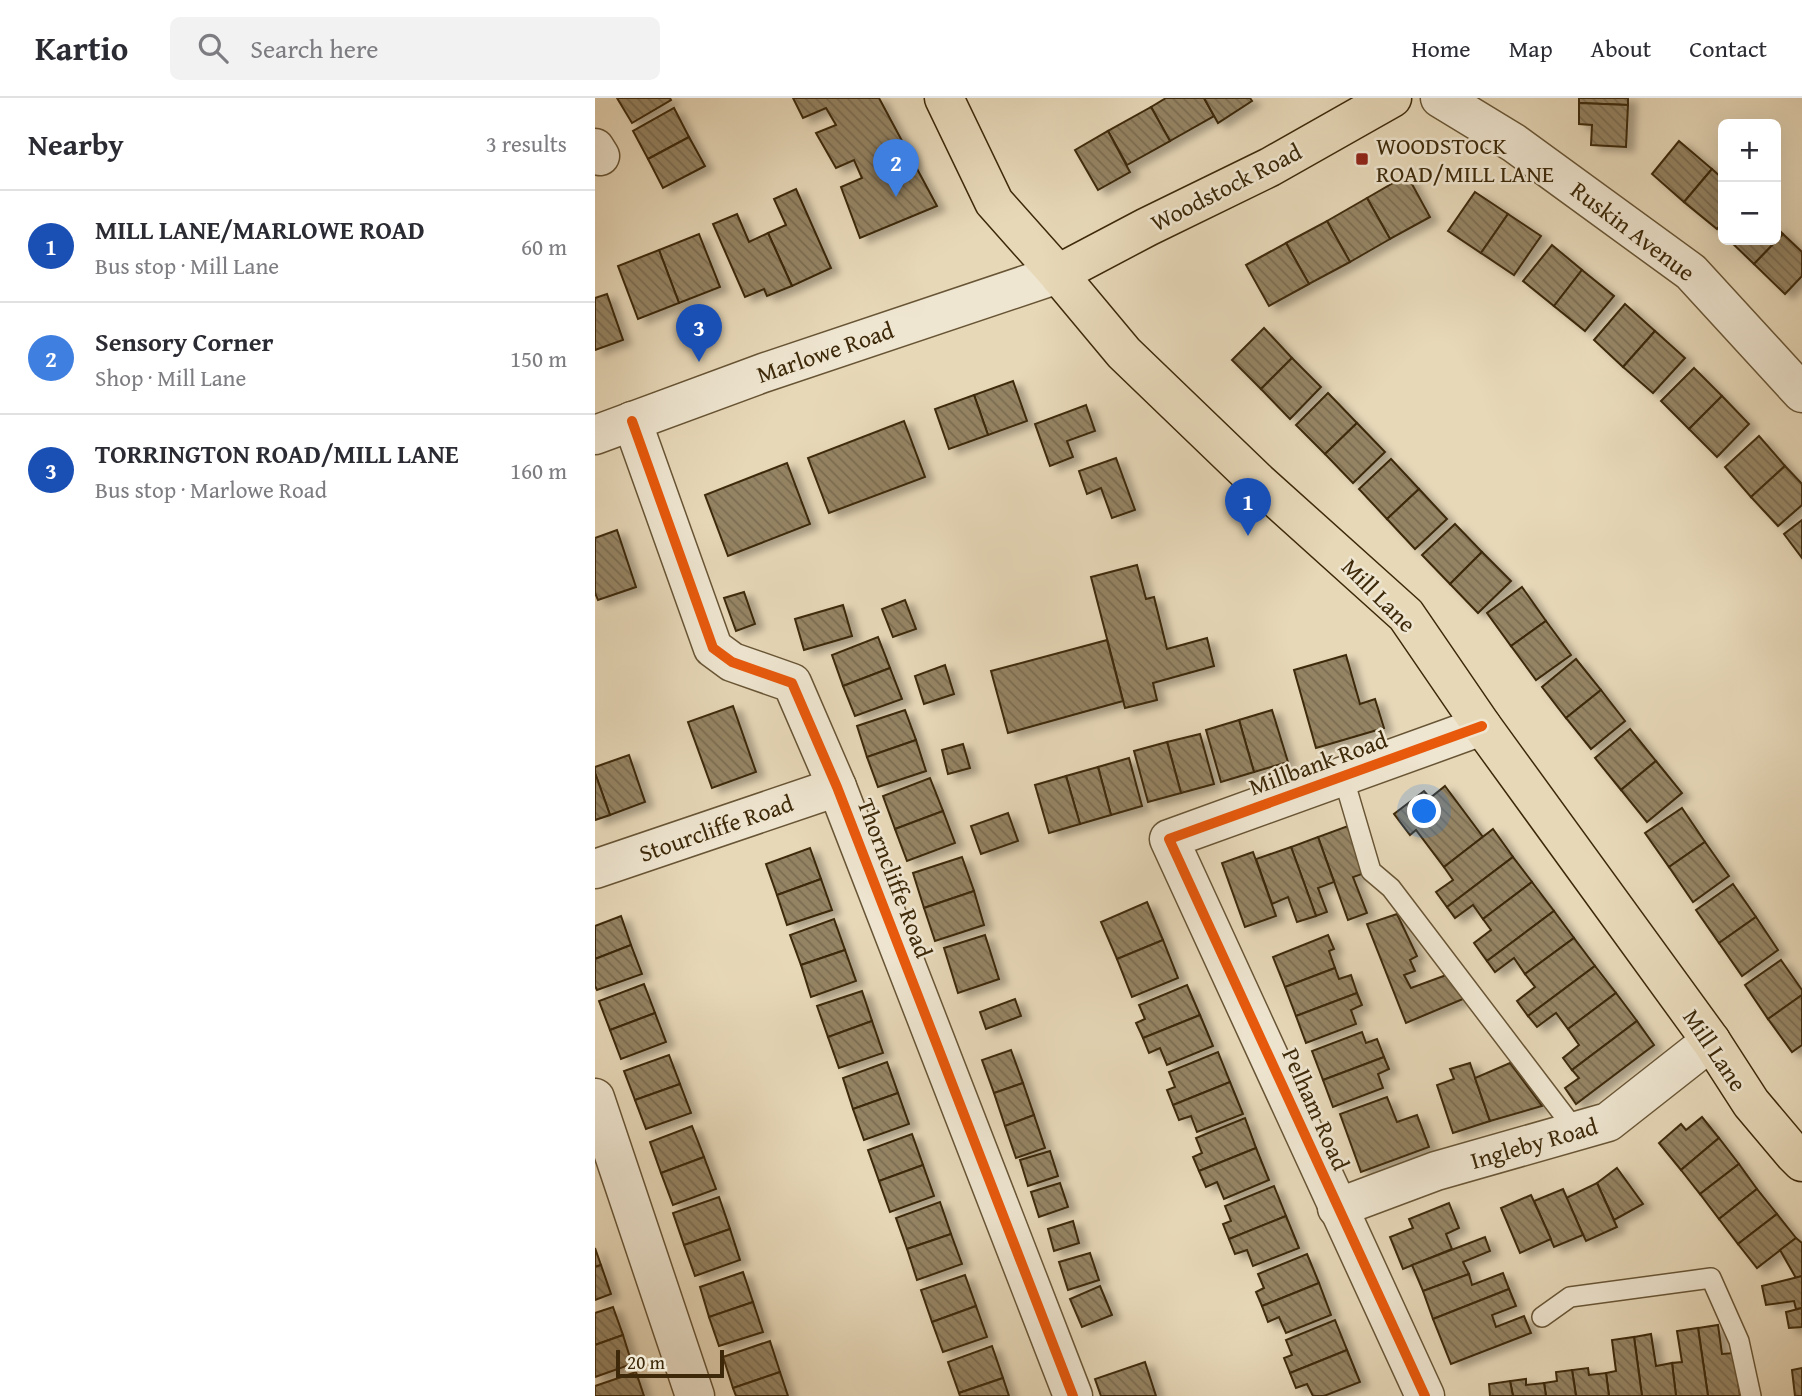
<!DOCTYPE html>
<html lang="en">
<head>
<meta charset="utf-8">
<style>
  :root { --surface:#fff; --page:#f2f2f3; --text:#2b2b33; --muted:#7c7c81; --line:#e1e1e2; --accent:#ea580c }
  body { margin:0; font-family:"Gentium Book Plus",serif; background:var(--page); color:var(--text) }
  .controls { position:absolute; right:21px; top:21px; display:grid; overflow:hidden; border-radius:10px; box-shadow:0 7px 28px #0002 }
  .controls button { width:63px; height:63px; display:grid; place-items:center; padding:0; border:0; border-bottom:2px solid var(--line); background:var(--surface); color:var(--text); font:35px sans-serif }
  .scale { position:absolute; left:21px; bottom:18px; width:108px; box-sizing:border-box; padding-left:7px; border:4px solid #3d2909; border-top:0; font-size:19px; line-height:24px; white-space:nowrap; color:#3d2909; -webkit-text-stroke:5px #efe6d1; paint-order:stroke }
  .you { position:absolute; left:830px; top:714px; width:24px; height:24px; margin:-18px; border:5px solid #fff; border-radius:50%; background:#1a73e8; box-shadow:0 0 0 10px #1a73e833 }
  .badge { display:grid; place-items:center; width:46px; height:46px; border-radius:50%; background:var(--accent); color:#fff; font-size:23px; font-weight:700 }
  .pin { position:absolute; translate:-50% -58px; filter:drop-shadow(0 2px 4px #0008) }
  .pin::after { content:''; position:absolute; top:37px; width:24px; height:21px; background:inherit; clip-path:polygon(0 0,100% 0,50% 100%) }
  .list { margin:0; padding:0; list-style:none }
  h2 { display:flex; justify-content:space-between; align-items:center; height:91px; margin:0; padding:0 28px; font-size:30px }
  h2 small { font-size:23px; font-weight:400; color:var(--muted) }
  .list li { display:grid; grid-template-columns:46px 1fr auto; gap:21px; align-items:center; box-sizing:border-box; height:112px; padding:0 28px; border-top:2px solid var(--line) }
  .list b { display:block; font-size:26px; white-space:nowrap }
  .list p { margin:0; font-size:23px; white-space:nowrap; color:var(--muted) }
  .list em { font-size:23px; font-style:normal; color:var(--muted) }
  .icon { flex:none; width:38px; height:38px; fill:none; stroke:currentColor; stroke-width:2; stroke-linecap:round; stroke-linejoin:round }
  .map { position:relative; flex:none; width:1207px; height:1298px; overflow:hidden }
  header { display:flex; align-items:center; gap:42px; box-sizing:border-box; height:98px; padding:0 35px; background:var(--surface); border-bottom:2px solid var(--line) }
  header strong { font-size:33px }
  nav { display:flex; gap:38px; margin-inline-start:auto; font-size:24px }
  .search { width:490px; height:63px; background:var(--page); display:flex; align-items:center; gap:18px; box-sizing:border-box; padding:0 24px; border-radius:10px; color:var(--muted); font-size:26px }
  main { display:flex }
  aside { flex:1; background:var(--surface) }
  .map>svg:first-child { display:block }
  .building { fill:url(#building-back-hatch); stroke:#3d2909; stroke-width:2; filter:url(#shadow) }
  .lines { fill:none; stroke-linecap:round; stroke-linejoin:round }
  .service-casing { stroke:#685535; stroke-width:22 }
  .minor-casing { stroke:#685535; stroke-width:41 }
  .tertiary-casing { stroke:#685535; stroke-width:41 }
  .primary-casing { stroke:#3d2909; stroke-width:41 }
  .service { stroke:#efe6d1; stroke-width:19 }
  .minor { stroke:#efe6d1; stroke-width:38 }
  .tertiary { stroke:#efe6d1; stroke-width:38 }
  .primary { stroke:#e7d8b8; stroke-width:38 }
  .cycleway-casing { stroke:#efe6d1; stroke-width:15 }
  .cycleway { stroke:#e8590c; stroke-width:10 }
  .poi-dot { fill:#8f2418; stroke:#efe6d1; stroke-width:2.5 }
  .labels { text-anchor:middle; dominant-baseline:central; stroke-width:5; stroke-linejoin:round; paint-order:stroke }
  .poi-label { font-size:24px; fill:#3d2909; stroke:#efe6d1; text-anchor:start }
  .street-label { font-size:24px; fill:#3d2909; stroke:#efe6d1 }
</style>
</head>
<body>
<header>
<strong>Kartio</strong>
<div class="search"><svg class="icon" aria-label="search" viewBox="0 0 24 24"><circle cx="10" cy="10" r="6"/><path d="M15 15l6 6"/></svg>Search here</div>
<nav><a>Home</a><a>Map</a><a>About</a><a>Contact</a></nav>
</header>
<main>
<aside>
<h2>Nearby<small>3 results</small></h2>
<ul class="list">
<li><span class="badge" style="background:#1a4fb4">1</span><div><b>MILL LANE/MARLOWE ROAD</b><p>Bus stop · Mill Lane</p></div><em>60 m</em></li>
<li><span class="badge" style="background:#3f7fe0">2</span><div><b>Sensory Corner</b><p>Shop · Mill Lane</p></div><em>150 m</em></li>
<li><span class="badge" style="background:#1a4fb4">3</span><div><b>TORRINGTON ROAD/MILL LANE</b><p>Bus stop · Marlowe Road</p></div><em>160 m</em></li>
</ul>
</aside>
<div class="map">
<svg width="1207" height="1298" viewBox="0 0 1207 1298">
  <defs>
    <pattern id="building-back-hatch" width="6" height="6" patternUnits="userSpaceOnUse" patternTransform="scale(1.75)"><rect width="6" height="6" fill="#958464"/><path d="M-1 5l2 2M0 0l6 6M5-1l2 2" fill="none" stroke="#7b6c51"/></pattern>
    <filter id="shadow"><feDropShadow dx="8" dy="4.5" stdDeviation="3.5" flood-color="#0004"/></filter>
  </defs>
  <rect width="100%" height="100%" fill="#e7d8b8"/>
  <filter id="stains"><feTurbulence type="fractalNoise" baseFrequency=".00286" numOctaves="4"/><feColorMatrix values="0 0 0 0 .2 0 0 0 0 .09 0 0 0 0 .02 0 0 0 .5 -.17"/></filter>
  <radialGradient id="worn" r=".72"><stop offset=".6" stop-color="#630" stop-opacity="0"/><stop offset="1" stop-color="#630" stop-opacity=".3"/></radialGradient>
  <g class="building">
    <path d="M22,0H75L76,2L37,25Z"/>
    <path d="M198,0H284L342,108L265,140L246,89L267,80L259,62L241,70L221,35L241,27L231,10L208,20Z"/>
    <path d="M571,0H609L619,18L575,43L556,9Z"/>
    <path d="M609,0H655L657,3L623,25Z"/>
    <path d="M984,0H1033V7L984,5Z"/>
    <path d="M984,5L1033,7L1031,49L996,47L997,27L984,26Z"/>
    <path d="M556,9L575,43L532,67L513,33Z"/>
    <path d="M79,10L94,39L53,61L38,33Z"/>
    <path d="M513,33L535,74L503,92L480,52Z"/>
    <path d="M94,39L110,68L68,90L53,61Z"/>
    <path d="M1084,43L1117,71L1089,104L1057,76Z"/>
    <path d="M1117,71L1128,81V124L1122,131L1089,104Z"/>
    <path d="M812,77L835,119L795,141L772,100Z"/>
    <path d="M201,91L236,170L197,188L173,135L191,127L179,101Z"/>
    <path d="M880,94L913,116L886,155L853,133Z"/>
    <path d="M772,100L795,141L755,164L732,123Z"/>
    <path d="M142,116L154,144L173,135L197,188L172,198L169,191L150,199L118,126Z"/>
    <path d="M913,116L946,138L919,177L886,155Z"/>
    <path d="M732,123L755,164L714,186L691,145Z"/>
    <path d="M1181,129L1188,136L1159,166L1134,142H1181Z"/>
    <path d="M104,136L125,189L84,205L64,152Z"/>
    <path d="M1188,136L1207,154V178L1190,196L1159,166Z"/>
    <path d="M691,145L714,186L674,208L651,167Z"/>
    <path d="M957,147L987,172L959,208L928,183Z"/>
    <path d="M64,152L84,205L43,221L23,168Z"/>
    <path d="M987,172L1019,198L990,233L959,208Z"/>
    <path d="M12,196L28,242L0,252V200Z"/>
    <path d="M1030,206L1060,233L1028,269L999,242Z"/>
    <path d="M669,230L697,260L666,291L637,262Z"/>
    <path d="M1060,233L1090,260L1058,295L1028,269Z"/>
    <path d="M697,260L726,289L695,321L666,291Z"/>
    <path d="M1099,270L1127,298L1094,331L1066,303Z"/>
    <path d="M418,283L432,323L393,337L379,297Z"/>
    <path d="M733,295L762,325L730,356L701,327Z"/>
    <path d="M379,297L393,337L354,351L340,311Z"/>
    <path d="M1127,298L1154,326L1122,359L1094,331Z"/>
    <path d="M491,307L500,333L472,343L478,359L455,368L440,326Z"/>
    <path d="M309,323L330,379L234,415L213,360Z"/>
    <path d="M762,325L790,354L758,385L730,356Z"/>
    <path d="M1164,338L1190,368L1156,399L1130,369Z"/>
    <path d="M521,360L540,412L517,420L506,390L492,396L484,373Z"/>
    <path d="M796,361L824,391L792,421L764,391Z"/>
    <path d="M192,365L215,426L133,458L110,397Z"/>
    <path d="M1190,368L1207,386V407L1183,428L1156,399Z"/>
    <path d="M824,391L852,421L820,451L792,421Z"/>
    <path d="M1207,422V460L1189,436Z"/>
    <path d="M860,426L887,454L855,486L827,457Z"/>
    <path d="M22,432L41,489L3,502L0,495V440Z"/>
    <path d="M887,454L916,483L883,515L855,486Z"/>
    <path d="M542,467L551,501L559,499L572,551L612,540L619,568L558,585L562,602L530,610L496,479Z"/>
    <path d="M927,489L951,523L916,548L892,515Z"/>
    <path d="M149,494L160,526L141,533L129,500Z"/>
    <path d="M310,502L321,531L298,539L287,511Z"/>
    <path d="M248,507L257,538L209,552L200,521Z"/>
    <path d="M951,523L976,557L941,582L916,548Z"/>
    <path d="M283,539L295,570L248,588L237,557Z"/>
    <path d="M512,542L528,603L413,635L396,573Z"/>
    <path d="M751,557L765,606L780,601L789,630L721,650L699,572Z"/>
    <path d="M981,561L1006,592L971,620L947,589Z"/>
    <path d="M350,567L359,596L329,606L320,578Z"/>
    <path d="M295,570L307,601L260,618L248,588Z"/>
    <path d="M1006,592L1030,623L996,651L971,620Z"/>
    <path d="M138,608L161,674L117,690L93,624Z"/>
    <path d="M310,612L321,642L272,659L262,628Z"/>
    <path d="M677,612L693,664L659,674L644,622Z"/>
    <path d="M644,622L659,674L626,684L611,632Z"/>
    <path d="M1035,631L1061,663L1026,692L1000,660Z"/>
    <path d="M605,636L619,686L586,695L572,644Z"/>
    <path d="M321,642L331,673L283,689L272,659Z"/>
    <path d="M572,644L586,695L553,704L539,653Z"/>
    <path d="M368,646L375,670L353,676L347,652Z"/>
    <path d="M34,657L50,704L15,717L0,675V669Z"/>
    <path d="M534,660L547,708L516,717L503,669Z"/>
    <path d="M1061,663L1087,695L1052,724L1026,692Z"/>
    <path d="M503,669L516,717L485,726L471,678Z"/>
    <path d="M0,675L15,717L0,722Z"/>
    <path d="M471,678L485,726L454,735L440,687Z"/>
    <path d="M335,680L348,713L300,731L288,698Z"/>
    <path d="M850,688L888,739L849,769L821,732L815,737L799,716L829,693L835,700Z"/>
    <path d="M1087,710L1110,744L1074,769L1050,735Z"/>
    <path d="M348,713L360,745L312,763L300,731Z"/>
    <path d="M413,715L423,743L386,756L376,728Z"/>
    <path d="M753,728L770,775L758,779L772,815L753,822L723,739Z"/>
    <path d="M898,731L918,759L852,809L841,794L858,782L849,769Z"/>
    <path d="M723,739L739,784L723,790L732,814L721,818L696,749Z"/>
    <path d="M1110,744L1134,778L1098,804L1074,769Z"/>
    <path d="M696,749L721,818L702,824L693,799L677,806L661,761Z"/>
    <path d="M215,750L226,781L182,797L171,766Z"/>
    <path d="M658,754L681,818L650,829L627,765Z"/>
    <path d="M367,759L379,793L329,810L318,775Z"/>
    <path d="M918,759L937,784L888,821L878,807L860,820L852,809Z"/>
    <path d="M226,781L237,812L192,827L182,797Z"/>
    <path d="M937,784L959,813L892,863L879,845L896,832L888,821Z"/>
    <path d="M1138,786L1161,819L1124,845L1101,812Z"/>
    <path d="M379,793L389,827L340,843L329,810Z"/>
    <path d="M552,804L568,842L522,861L506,824Z"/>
    <path d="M959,813L979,840L930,876L919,860L900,874L892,863Z"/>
    <path d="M802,816L822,858L815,862L820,873L809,877L816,890L854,876L868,901L811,925L772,826Z"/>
    <path d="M26,818L36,847L0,861V828Z"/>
    <path d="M1161,819L1183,852L1147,878L1124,845Z"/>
    <path d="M239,821L250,852L206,867L195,837Z"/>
    <path d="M390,837L404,881L363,895L349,850Z"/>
    <path d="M733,837L739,851L734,853L740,870L690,889L678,859Z"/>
    <path d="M979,840L1000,868L933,918L922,903L940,889L930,876Z"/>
    <path d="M568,842L583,880L537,899L522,861Z"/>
    <path d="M36,847L47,876L2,892L0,888V861Z"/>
    <path d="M250,852L261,883L216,899L206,867Z"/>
    <path d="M1186,862L1207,892V897L1173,921L1150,887Z"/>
    <path d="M1000,868L1021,895L973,931L961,915L942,929L933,918Z"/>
    <path d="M740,870L744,881L756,877L762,895L701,918L690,889Z"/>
    <path d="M49,886L60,915L15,932L4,903Z"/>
    <path d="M592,887L605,917L548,940L541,925L550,921L544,907Z"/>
    <path d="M267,893L277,923L233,939L222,908Z"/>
    <path d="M762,895L767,907L756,912L761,926L711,945L701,918Z"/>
    <path d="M1021,895L1042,923L977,972L968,960L984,947L973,931Z"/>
    <path d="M1207,897V947L1197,954L1173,921Z"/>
    <path d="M420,901L426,918L391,931L385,914Z"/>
    <path d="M60,915L71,944L26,961L15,932Z"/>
    <path d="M605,917L618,948L572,967L565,950L554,955L548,940Z"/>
    <path d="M277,923L288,955L244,970L233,939Z"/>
    <path d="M1042,923L1059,947L981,1006L970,990L984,980L977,972Z"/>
    <path d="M767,934L771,945L782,941L789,959L728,982L717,953Z"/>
    <path d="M416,952L428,985L399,995L387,962Z"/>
    <path d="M623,954L635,984L578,1007L572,992L580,989L574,974Z"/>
    <path d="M74,957L85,986L40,1002L29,973Z"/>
    <path d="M789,959L794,971L783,976L788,990L738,1009L728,982Z"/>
    <path d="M292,964L303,995L258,1011L248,980Z"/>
    <path d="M875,965L895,1023L858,1035L842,987L859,981L855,971Z"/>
    <path d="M915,965L947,1008L895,1023L880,980Z"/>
    <path d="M635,984L648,1016L602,1034L596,1018L584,1022L578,1007Z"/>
    <path d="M428,985L439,1017L410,1028L399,995Z"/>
    <path d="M85,986L96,1015L51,1031L40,1002Z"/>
    <path d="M303,995L314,1026L269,1042L258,1011Z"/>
    <path d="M792,999L802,1024L822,1017L834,1049L766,1074L745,1016Z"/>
    <path d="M439,1017L450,1050L421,1060L410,1028Z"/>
    <path d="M1107,1019L1124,1040L1086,1072L1064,1045L1086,1026L1091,1032Z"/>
    <path d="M650,1020L661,1050L604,1073L598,1059L607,1055L601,1040Z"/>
    <path d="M97,1028L109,1059L66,1075L55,1044Z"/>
    <path d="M317,1036L328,1067L284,1083L273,1052Z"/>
    <path d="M1124,1040L1144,1066L1105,1096L1086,1072Z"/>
    <path d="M661,1050L674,1082L629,1101L622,1084L611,1089L604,1073Z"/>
    <path d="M455,1053L463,1078L433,1088L425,1062Z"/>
    <path d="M109,1059L121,1091L78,1107L66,1075Z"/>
    <path d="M1144,1066L1162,1091L1124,1121L1105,1096Z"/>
    <path d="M328,1067L339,1098L295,1114L284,1083Z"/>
    <path d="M1022,1070L1048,1106L1019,1122L1002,1085Z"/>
    <path d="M465,1085L473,1109L444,1119L436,1094Z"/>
    <path d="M1002,1085L1022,1129L991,1143L971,1100Z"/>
    <path d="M679,1088L691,1118L634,1141L628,1126L636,1123L630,1108Z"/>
    <path d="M968,1091L988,1137L959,1149L939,1103Z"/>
    <path d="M1162,1091L1182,1116L1143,1146L1124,1121Z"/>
    <path d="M936,1097L956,1141L925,1155L906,1110Z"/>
    <path d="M124,1099L135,1131L89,1147L78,1115Z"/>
    <path d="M345,1104L356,1136L312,1151L301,1120Z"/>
    <path d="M854,1105L864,1130L851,1136L857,1151L808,1171L795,1139L818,1130L814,1121Z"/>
    <path d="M1182,1116L1201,1140L1162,1170L1143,1146Z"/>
    <path d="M691,1118L704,1150L658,1168L652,1152L640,1156L634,1141Z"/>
    <path d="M478,1123L484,1145L459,1153L453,1131Z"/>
    <path d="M135,1131L145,1162L100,1178L89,1147Z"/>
    <path d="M356,1136L367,1166L322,1182L312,1151Z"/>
    <path d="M890,1139L895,1153L868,1164L874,1176L828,1193L817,1167Z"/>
    <path d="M1201,1140L1207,1145V1178L1201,1180L1185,1152Z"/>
    <path d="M0,1150L6,1167L0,1169Z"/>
    <path d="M495,1155L504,1182L473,1192L464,1164Z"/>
    <path d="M712,1156L724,1185L667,1208L661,1194L669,1190L663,1176Z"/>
    <path d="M6,1167L16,1196L0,1202V1169Z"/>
    <path d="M148,1174L158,1204L114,1219L105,1189Z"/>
    <path d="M908,1175L914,1191L838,1221L828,1193L874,1176L877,1187Z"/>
    <path d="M370,1177L381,1208L337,1224L326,1192Z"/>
    <path d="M1207,1178V1210L1201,1211L1199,1203L1171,1207L1167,1188Z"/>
    <path d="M724,1185L736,1217L691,1235L684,1219L673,1224L667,1208Z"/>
    <path d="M505,1188L517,1217L487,1229L475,1201Z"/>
    <path d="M914,1191L921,1208L897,1217L901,1229L929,1218L936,1235L856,1266L838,1221Z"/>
    <path d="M158,1204L168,1234L124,1248L114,1219Z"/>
    <path d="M381,1208L392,1239L348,1254L337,1224Z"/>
    <path d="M18,1209L28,1237L0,1247V1215Z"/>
    <path d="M1207,1210V1229L1194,1230L1191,1214Z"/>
    <path d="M740,1222L752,1252L695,1275L689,1260L697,1257L691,1242Z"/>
    <path d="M1123,1227L1127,1256L1139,1255L1145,1298H1113L1103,1230Z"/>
    <path d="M1103,1230L1113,1298H1081L1077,1265L1087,1264L1082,1233Z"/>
    <path d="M1056,1236L1061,1268L1077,1265L1081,1298H1047L1039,1239Z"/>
    <path d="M28,1237L37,1266L0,1279V1247Z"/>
    <path d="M1039,1239L1047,1298H1014L1011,1275L1021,1273L1017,1242Z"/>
    <path d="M175,1243L185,1274L138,1290L128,1259Z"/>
    <path d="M397,1248L408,1280L364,1295L353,1264Z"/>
    <path d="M752,1252L765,1284L729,1298H718L712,1286L701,1290L695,1275Z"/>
    <path d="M550,1264L561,1298H506L500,1281Z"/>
    <path d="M993,1270L994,1277L1011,1275L1014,1298H981L977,1272Z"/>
    <path d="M1207,1270V1298H1200L1197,1272Z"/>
    <path d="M977,1272L981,1298H951L949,1285L962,1283L961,1274Z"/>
    <path d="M41,1274L49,1298H0V1288Z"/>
    <path d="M185,1274L193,1298H141L138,1290Z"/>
    <path d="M408,1280L414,1298H365L364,1295Z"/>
    <path d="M931,1281V1287L949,1285L951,1298H918L915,1283Z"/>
    <path d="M915,1283L918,1298H895L894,1286Z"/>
  </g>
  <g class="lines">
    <g class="service-casing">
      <g id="service">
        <path d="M748,678L776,773L796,790L981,1033"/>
        <path d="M947,1219L975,1199L1116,1180L1144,1243L1156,1298"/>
      </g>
    </g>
    <g class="minor-casing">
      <g id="minor">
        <path d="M845,0L919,45L1096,174L1207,295"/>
        <path d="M0,50L5,58"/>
        <path d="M37,323L118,550L137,564L197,585L242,689L478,1298"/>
        <path d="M0,771L242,689"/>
        <path d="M0,1000L100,1298"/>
        <path d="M742,1110L841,1073L1013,1024L1116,943"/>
        <path d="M830,1298L574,741L887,628"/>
      </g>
    </g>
    <g class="tertiary-casing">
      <path id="tertiary" d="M0,337L168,275L463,176"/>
    </g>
    <g class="primary-casing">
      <g id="primary">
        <path d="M349,0L399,104L463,176L529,255L662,383L811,517L887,628L1116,943L1156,1005L1199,1056L1207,1064"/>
        <path d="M463,176L552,129L675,69L797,0"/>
      </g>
    </g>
    <use href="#service" class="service"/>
    <use href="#minor" class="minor"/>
    <use href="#tertiary" class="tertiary"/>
    <use href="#primary" class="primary"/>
    <g class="cycleway-casing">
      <g id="cycleway">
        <path d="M37,323L118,550L137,564L197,585L242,689L478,1298"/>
        <path d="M830,1298L574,741L887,628"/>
      </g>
    </g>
    <use href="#cycleway" class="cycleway"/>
  </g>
  <rect class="poi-dot" x="760" y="54" width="14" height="14" rx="3.5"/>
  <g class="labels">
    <g class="poi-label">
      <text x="781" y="47">WOODSTOCK<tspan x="781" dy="28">ROAD/MILL LANE</tspan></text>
    </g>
    <g class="street-label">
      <text transform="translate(631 89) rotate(-27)">Woodstock Road</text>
      <text transform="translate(1038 133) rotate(37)">Ruskin Avenue</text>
      <text transform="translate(230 254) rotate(-19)">Marlowe Road</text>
      <text transform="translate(784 497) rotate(45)">Mill Lane</text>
      <text transform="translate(723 665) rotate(-20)">Millbank Road</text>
      <text transform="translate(121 730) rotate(-19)">Stourcliffe Road</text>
      <text transform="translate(300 780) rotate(69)">Thorncliffe Road</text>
      <text transform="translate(1120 952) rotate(56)">Mill Lane</text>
      <text transform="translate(721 1011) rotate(66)">Pelham Road</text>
      <text transform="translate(939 1045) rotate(-16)">Ingleby Road</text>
    </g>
  </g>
  <rect width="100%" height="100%" filter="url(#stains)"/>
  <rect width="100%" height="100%" fill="url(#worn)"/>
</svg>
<div class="controls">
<button>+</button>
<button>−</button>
</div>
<div class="scale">20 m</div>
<div class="you"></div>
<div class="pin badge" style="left:653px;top:438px;background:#1a4fb4">1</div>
<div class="pin badge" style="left:301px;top:99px;background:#3f7fe0">2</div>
<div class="pin badge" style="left:104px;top:264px;background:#1a4fb4">3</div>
</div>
</main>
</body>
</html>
